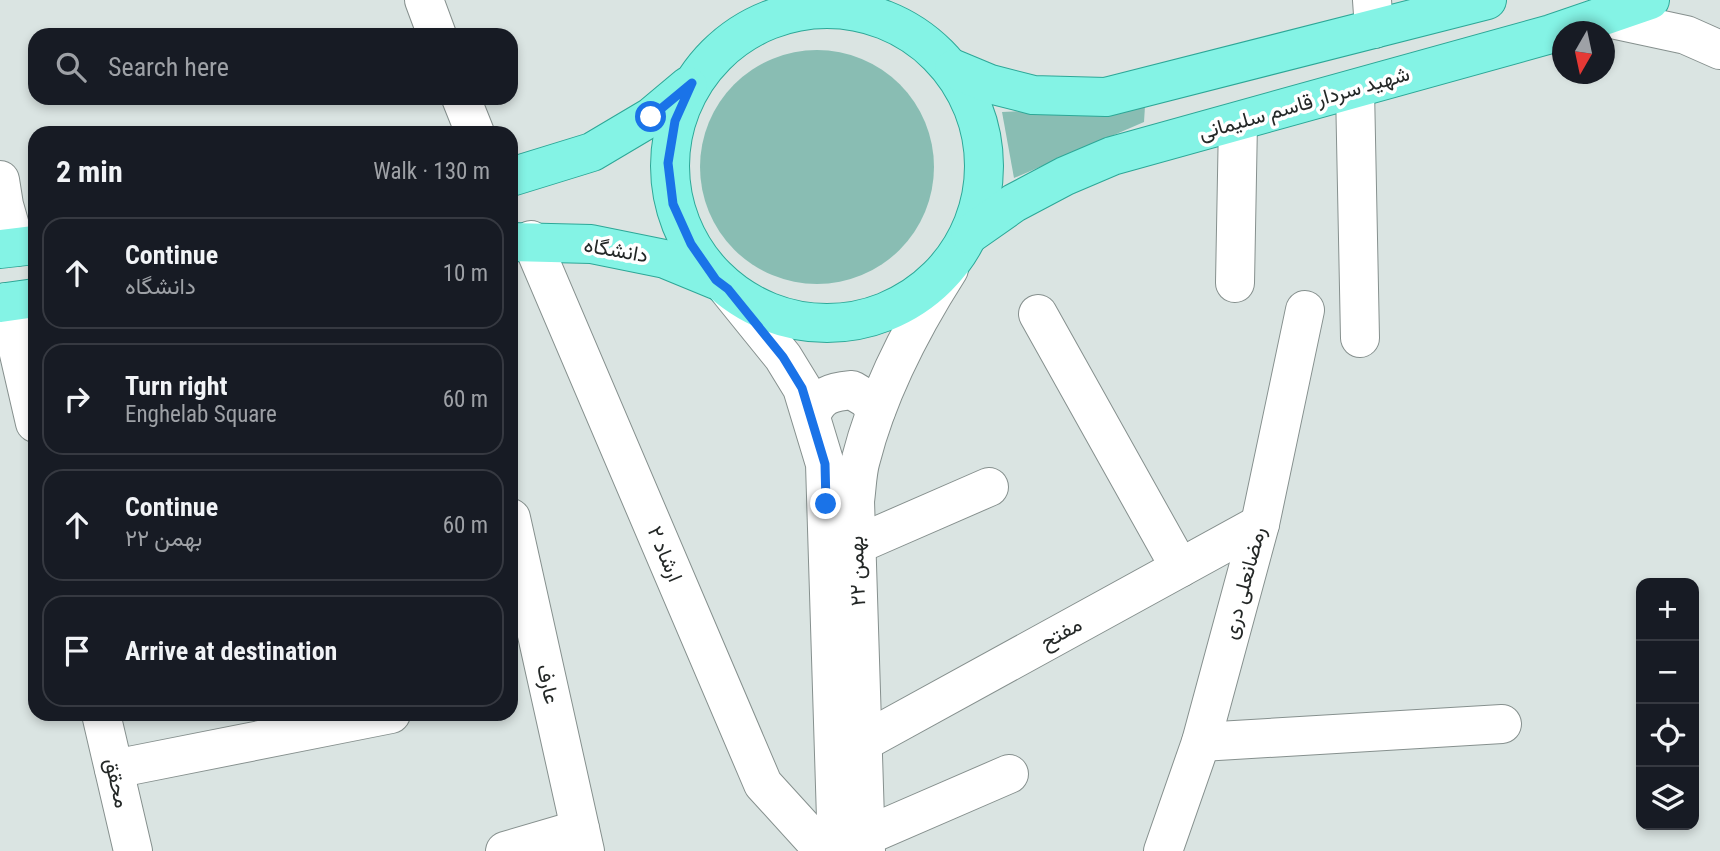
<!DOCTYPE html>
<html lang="en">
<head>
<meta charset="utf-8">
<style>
  :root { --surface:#171b24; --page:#242831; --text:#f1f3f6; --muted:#9ea1a6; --line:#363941 }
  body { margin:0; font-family:"Roboto Condensed",Vazirmatn,sans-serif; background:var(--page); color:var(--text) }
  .controls { position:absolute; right:21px; bottom:21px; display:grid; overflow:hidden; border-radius:14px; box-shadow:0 4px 10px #0003 }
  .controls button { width:63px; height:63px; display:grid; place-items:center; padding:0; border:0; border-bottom:2px solid var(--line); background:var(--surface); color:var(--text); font:35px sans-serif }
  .compass { position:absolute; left:1552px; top:21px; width:63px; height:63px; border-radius:50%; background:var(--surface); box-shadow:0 4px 10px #0003; rotate:189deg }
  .stop { position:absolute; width:21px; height:21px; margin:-16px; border:5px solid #1a73e8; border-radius:50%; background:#fff }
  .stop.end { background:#1a73e8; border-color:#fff; box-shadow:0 2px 7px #0008 }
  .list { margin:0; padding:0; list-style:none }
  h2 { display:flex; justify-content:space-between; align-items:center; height:91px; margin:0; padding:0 28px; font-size:30px }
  h2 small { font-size:23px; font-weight:400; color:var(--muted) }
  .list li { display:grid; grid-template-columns:46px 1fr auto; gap:21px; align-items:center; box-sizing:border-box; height:112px; margin:0 14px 14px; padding:0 14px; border:2px solid var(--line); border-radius:21px }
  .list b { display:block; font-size:26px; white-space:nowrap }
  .list p { margin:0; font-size:23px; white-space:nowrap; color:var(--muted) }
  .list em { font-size:23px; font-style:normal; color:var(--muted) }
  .icon { flex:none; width:38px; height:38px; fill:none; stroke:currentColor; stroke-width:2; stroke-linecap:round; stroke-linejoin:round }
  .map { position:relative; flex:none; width:1720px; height:851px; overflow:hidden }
  .search { position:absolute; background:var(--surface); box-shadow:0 4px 10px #0003; left:28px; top:28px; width:490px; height:77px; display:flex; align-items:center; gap:18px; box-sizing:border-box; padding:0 24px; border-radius:21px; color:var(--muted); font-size:26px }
  .panel { position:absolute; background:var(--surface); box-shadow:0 4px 10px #0003; left:28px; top:126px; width:490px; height:595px; border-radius:21px }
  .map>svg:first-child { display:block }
  .green { fill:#89bdb3 }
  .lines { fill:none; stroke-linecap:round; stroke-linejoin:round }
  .minor-casing { stroke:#86908e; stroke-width:40 }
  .major-casing { stroke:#2da797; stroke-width:40 }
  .minor { stroke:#fff; stroke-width:38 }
  .major { stroke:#84f3e5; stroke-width:38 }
  .route { stroke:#1a73e8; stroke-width:9 }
  .labels { text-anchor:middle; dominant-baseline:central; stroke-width:7; stroke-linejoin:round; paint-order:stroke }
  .street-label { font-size:21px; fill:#242827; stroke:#fff }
</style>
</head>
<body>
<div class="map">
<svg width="1720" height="851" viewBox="0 0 1720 851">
  <rect width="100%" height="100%" fill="#dae4e2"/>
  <g class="green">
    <circle cx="817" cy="167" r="117"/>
    <path d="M1145,106L1144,122L1014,178L1002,112Z"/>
  </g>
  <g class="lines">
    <g class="minor-casing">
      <g id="minor">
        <path d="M424,0L437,35"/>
        <path d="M1372,0L1374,29"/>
        <path d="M1602,17L1686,35L1720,50"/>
        <path d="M1355,89L1360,338"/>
        <path d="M461,98L475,133"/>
        <path d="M0,180L4,205L16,247"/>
        <path d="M531,240L763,784L824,851"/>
        <path d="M1235,283L1238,122"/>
        <path d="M728,289L783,357L802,388L825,464L837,851"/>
        <path d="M7,302L35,423"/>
        <path d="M1038,314L1180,568"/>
        <path d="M811,416C819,395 831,392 852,390L867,399L876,411"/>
        <path d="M511,518L585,851"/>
        <path d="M856,545L989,487"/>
        <path d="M101,714L133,851"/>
        <path d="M863,742L1260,524"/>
        <path d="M1201,742L1502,724"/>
        <path d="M114,769L391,714"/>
        <path d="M866,836L1009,774"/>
        <path d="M505,851L580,829"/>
        <path d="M866,851L855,501C857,487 857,472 861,459C878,392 912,327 949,269"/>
        <path d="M1163,851L1201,742L1260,524L1305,310"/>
      </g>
    </g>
    <g class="major-casing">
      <g id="major">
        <circle cx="827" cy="166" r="157"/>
        <path d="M954,69L990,84L1033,95L1106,97L1487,0"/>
        <path d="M511,177L592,152L651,117L688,86"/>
        <path d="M970,234L1014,203L1065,176L1112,156L1551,34L1650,0"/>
        <path d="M511,242L591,244L665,259L716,280"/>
        <path d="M0,249L35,245"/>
        <path d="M0,303L35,298"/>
      </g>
    </g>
    <use href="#minor" class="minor"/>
    <use href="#major" class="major"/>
  </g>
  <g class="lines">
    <path class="route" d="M651,117L692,83L675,121L668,163L673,204L691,244L716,280L728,289L783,357L802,388L825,464L826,504"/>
  </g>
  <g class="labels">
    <g class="street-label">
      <text transform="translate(1304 103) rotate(-16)">شهید سردار قاسم سلیمانی</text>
      <text transform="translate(616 250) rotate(10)">دانشگاه</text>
      <text transform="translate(665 554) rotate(67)">ارشاد ۲</text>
      <text transform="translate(857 571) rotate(-92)">۲۲ بهمن</text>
      <text transform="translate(1244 583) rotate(-75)">رمضانعلی دری</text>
      <text transform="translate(1061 633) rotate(-29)">مفتح</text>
      <text transform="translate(548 684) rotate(77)">عارف</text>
      <text transform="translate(117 783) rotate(77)">محقق</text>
    </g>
  </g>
</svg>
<div class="controls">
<button>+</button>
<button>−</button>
<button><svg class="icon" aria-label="locate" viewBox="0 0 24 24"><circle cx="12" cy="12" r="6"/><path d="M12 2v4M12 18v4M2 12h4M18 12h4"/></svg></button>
<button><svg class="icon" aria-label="layers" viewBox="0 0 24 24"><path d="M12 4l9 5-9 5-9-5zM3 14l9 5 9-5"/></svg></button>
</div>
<svg class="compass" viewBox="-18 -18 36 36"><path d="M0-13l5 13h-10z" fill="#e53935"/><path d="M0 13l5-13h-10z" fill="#9ea1a6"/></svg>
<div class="stop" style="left:651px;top:117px"></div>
<div class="stop end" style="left:826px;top:504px"></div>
<div class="search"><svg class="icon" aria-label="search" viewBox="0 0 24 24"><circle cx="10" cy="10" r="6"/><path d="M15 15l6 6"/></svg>Search here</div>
<section class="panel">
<h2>2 min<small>Walk · 130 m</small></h2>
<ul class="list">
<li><svg class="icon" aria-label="ahead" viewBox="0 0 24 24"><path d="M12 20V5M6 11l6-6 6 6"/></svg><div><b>Continue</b><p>دانشگاه</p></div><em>10 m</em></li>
<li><svg class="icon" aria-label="right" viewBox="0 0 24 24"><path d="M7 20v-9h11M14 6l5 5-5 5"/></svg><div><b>Turn right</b><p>Enghelab Square</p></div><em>60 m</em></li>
<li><svg class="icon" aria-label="ahead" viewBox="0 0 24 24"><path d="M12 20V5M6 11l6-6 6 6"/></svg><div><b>Continue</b><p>۲۲ بهمن</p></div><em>60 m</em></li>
<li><svg class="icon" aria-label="arrive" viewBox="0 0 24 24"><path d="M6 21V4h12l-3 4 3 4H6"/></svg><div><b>Arrive at destination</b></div></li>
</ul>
</section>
</div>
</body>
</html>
